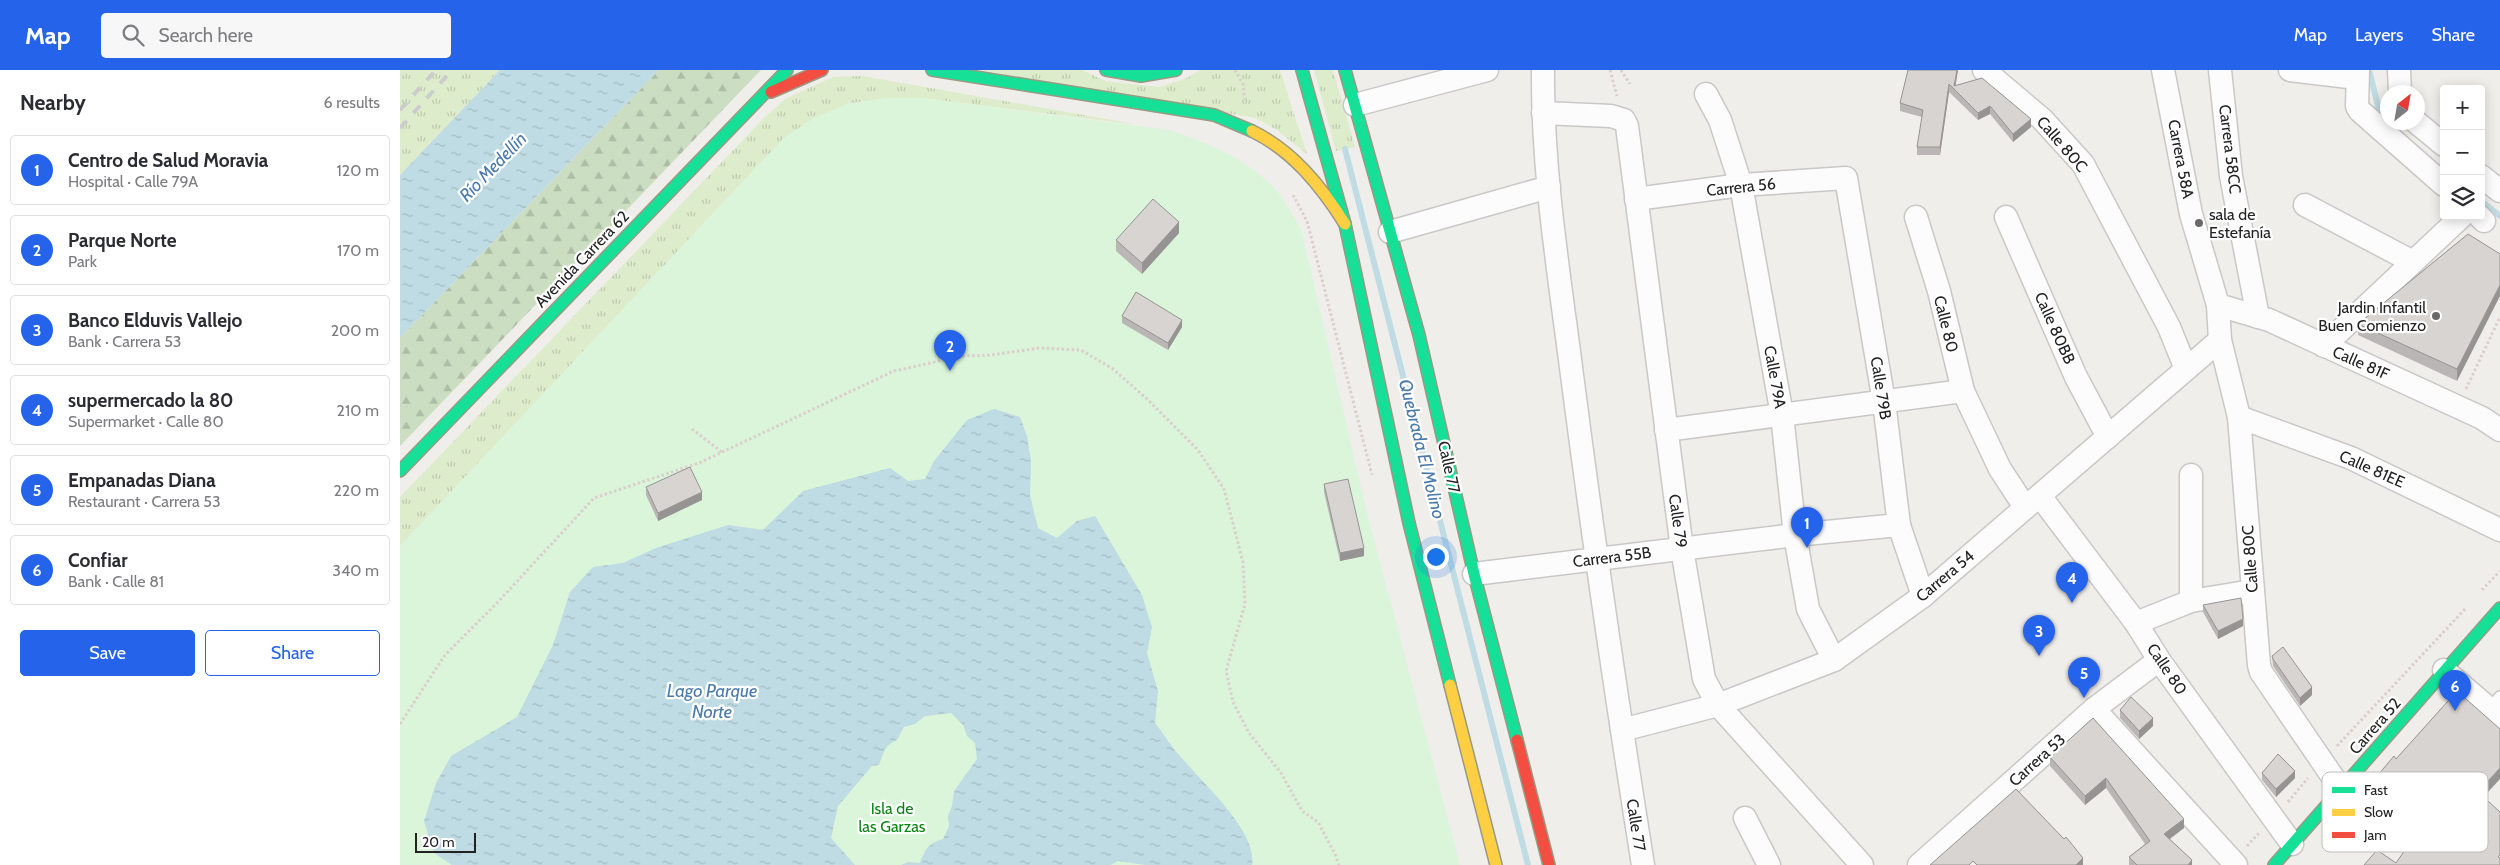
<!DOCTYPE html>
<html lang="en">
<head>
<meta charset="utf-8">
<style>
  :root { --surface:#fff; --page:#f7f7f7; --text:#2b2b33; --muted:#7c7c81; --line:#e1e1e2; --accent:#2563eb }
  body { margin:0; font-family:Cabin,sans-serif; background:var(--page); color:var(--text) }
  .controls { position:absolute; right:15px; top:15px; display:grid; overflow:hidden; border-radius:5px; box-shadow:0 2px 12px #0003 }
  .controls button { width:45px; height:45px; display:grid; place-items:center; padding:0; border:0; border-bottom:1px solid var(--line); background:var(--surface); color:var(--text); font:25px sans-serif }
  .compass { position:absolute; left:1980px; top:15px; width:45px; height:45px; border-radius:50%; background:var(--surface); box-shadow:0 2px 12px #0003; rotate:31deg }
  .scale { position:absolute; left:15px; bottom:12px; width:61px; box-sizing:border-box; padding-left:5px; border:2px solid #222; border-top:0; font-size:14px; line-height:18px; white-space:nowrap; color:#222; -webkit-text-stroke:4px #fff; paint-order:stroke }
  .you { position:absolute; left:1035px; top:486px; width:18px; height:18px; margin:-12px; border:4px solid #fff; border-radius:50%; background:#1a73e8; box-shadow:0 0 0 8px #1a73e833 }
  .badge { display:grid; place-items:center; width:32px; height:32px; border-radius:50%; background:var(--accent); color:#fff; font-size:16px; font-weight:700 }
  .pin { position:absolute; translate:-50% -41px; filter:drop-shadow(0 1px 2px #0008) }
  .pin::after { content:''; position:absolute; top:26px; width:18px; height:15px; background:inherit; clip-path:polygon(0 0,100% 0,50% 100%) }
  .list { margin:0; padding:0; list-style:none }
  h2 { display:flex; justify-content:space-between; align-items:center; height:65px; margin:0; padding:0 20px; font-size:21px }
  h2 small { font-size:16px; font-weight:400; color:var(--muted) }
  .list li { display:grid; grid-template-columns:32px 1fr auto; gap:15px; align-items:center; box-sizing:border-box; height:70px; margin:0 10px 10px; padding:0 10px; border:1px solid var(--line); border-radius:5px }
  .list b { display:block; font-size:19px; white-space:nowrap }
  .list p { margin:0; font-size:16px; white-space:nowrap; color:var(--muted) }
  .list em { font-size:16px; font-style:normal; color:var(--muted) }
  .actions { display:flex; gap:10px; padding:15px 20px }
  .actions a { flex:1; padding:11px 0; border:1px solid var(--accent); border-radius:5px; text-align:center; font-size:18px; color:var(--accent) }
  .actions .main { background:var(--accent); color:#fff }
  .icon { flex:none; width:28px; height:28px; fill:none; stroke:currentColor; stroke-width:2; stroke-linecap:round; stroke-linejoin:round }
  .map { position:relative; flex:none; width:2100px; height:795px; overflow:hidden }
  header { display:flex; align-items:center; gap:30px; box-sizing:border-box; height:70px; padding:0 25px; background:var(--accent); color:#fff }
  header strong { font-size:24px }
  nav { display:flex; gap:28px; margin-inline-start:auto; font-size:18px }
  .search { width:350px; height:45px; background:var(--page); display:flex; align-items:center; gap:12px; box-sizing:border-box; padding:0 18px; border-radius:5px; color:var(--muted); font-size:19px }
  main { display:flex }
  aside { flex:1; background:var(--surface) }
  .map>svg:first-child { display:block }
  .grass { fill:url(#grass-tufts) }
  .forest { fill:url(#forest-firs) }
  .park { fill:#daf5da }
  .water { fill:url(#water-ripples) }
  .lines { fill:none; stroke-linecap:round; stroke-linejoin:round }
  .stream { stroke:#bfdbe3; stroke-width:6 }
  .lane-casing { stroke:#c9c8c7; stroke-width:14 }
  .street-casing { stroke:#c9c8c7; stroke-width:25 }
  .fast-casing { stroke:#999a82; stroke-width:14 }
  .slow-casing { stroke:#999a82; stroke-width:14 }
  .jam-casing { stroke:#999a82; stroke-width:14 }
  .path { stroke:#dccecd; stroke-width:3; stroke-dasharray:2.5 2.5; stroke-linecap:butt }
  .lane { stroke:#fdfcfc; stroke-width:11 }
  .street { stroke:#fdfcfc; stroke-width:22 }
  .fast { stroke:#16e098; stroke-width:11 }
  .slow { stroke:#ffcf43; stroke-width:11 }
  .jam { stroke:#f24e42; stroke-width:11 }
  .rail { stroke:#ccc; stroke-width:4; stroke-dasharray:10 10; stroke-linecap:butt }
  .wall { fill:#b9b6b5 }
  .shaded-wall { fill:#969493 }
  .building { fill:#d7d4d2; stroke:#969493 }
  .poi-dot { fill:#6a6968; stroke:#fff; stroke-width:2 }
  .labels { text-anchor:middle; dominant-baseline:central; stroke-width:4.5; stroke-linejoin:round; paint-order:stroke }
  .street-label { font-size:16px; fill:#222; stroke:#fff }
  .poi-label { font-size:16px; fill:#222; stroke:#fff; text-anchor:start }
  .park-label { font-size:16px; fill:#0c8416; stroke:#fff }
  .water-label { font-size:18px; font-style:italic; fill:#4a7aab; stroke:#fff }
  .key { fill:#fff; stroke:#bdbdbd; stroke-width:1 }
  .key-label { font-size:14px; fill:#222 }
</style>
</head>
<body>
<header>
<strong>Map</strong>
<div class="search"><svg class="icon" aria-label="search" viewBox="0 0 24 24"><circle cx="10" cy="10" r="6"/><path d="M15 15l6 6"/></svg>Search here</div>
<nav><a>Map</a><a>Layers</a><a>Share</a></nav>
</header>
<main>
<aside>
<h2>Nearby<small>6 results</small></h2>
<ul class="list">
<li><span class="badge">1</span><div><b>Centro de Salud Moravia</b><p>Hospital · Calle 79A</p></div><em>120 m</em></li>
<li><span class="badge">2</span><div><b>Parque Norte</b><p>Park</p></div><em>170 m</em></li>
<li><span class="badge">3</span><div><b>Banco Elduvis Vallejo</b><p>Bank · Carrera 53</p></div><em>200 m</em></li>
<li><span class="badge">4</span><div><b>supermercado la 80</b><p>Supermarket · Calle 80</p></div><em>210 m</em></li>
<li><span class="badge">5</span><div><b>Empanadas Diana</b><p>Restaurant · Carrera 53</p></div><em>220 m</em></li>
<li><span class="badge">6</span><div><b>Confiar</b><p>Bank · Calle 81</p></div><em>340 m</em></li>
</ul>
<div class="actions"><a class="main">Save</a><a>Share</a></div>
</aside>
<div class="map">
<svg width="2100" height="795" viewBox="0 0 2100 795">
  <defs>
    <pattern id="grass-tufts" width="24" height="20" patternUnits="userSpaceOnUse" patternTransform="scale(1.25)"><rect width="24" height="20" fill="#ddeccb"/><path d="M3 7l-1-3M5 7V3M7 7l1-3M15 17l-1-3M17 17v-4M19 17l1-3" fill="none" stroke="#bdcaae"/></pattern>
    <pattern id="forest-firs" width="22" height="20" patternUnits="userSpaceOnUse" patternTransform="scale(1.25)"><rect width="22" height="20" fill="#cbdec1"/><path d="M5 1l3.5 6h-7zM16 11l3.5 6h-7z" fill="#aebea6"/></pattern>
    <pattern id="water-ripples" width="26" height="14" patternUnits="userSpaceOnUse" patternTransform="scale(1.25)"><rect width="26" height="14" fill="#bfdbe3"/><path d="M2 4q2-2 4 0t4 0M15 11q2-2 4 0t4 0" fill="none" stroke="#a4bcc2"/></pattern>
  </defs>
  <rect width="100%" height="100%" fill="#f0eeeb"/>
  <g class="grass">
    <path d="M0,0H100L0,105Z"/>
    <path d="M580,0H682L705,11L759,17L787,8L800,0H880L907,84L877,60L855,48Z"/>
    <path d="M914,0H933L955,77L936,81Z"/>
    <path d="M463,6L740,55L522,28H488L446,34L384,68L0,476V427L366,46L385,29L433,7Z"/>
  </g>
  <path class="forest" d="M259,0H361L0,376V268Z"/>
  <path class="park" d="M488,28H522L769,60C809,73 853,91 881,126C888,136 894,148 901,159L967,443L1060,795H0V476L384,68L412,49L446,34Z"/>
  <g class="water">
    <path d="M100,0H259L0,268V105Z"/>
    <path d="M594,339L620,347L627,366L631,390L630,425L638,458L657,468L677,451L695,446L742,525L752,557L747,583L758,621L755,653C764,664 771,677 781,687C801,712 858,761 852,795H745L718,791L711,795H501L508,792L520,793C525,779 529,773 543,769L549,756L548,746L552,736L554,721L577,689L575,673L567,666L563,655L551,643L525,646L515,654L504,657L497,670C485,674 483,684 479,695L472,696L438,736L431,768L455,795H52L34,783L24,751L36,713L51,686L117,647L153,575L170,522L193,497L223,493L256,478L328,455L363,460L403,421L490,398L508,411L525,409L534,391L567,350Z"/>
  </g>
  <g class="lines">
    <g class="stream">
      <path d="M1969,0L1981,48"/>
      <path d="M945,79L1128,795"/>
      <path d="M2081,131L2100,146"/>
    </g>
    <g class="lane-casing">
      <path id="lane" d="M2090,639L2100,627"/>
    </g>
    <g class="street-casing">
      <g id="street">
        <path d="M1143,0C1142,102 1159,203 1172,305C1193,468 1217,632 1243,795"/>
        <path d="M1584,0L1642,49L1683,94L1769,257L1786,299"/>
        <path d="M1763,0L1791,144L1818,235L1820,270L1839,347L1859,595L1861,602L1941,719"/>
        <path d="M1820,0L1831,106L1858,247"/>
        <path d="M1890,0L1957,8"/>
        <path d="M1958,0L1957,36L1960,41L2044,115"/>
        <path d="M1999,0L2000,22"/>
        <path d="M1306,24L1320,50L1341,115L1382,345L1395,465L1408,539L1434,590"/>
        <path d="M955,35L1087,0"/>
        <path d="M1143,43L1211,46L1224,50L1227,56L1282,479L1304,609L1318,635L1462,795"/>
        <path d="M2016,52L2044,75"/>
        <path d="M2081,106L2100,121"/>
        <path d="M1236,129L1341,115L1446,108L1484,332L1499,455L1523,526"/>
        <path d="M1905,135L2013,192"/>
        <path d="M2079,146L2084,151"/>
        <path d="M1516,147L1539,221L1563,321L1600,399L1625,437"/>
        <path d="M1606,147L1676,307L1708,367"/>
        <path d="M990,162L1149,117"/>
        <path d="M1818,235L1869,250L2082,348L2100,360"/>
        <path d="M1924,276L2062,146"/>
        <path d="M1839,347L1951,388L2100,460"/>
        <path d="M1266,360L1563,321"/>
        <path d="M1791,405V531"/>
        <path d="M1640,426L1736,553L1759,590L1892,774"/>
        <path d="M1074,504L1395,465L1499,455"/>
        <path d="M1736,553L1791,531L1852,521"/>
        <path d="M2044,600L2100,648"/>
        <path d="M1694,639L1836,795"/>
        <path d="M1222,660L1318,635L1434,590L1523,526L1820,270"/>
        <path d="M1345,748L1369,795"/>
        <path d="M1519,795L1694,639L1759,590"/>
      </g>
    </g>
    <g class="fast-casing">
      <g id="fast">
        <path d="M532,0L814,45L852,61"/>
        <path d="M706,0L741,6L776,0"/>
        <path d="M902,0L945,154L1009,453L1050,615"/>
        <path d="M945,0L1019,265L1074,504L1117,670"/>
        <path d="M0,401L387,0"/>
        <path d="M1874,795L2100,538"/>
      </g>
    </g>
    <g class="slow-casing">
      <g id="slow">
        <path d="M852,61C893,81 921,116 945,154"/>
        <path d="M1050,615L1096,795"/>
      </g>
    </g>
    <g class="jam-casing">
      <g id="jam">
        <path d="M371,22L422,0"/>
        <path d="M1117,670L1149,795"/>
      </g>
    </g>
    <g class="path">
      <path d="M835,0L843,14L845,32"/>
      <path d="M1210,0L1217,26"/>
      <path d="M1221,0L1230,14"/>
      <path d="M893,125L907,151L972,405"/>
      <path d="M2066,319L2100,247"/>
      <path d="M292,359L323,383"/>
      <path d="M2082,520L2100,501"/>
      <path d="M0,654L45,585L97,533L194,428L299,393L494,301L562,286L591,285L640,278L681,280L713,299L746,328L798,380L824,419L843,492L845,534L826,601L833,632L849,663L881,703L902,741L918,752L935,784L939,795"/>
      <path d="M1937,676L2066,538"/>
      <path d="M1888,732L1908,708"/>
      <path d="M1847,776L1860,762"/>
    </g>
    <use href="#lane" class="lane"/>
    <use href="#street" class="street"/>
    <use href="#fast" class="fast"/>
    <use href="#slow" class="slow"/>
    <use href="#jam" class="jam"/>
    <g class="rail">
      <path d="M0,40L36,0"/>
      <path d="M0,58L52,0"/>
    </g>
  </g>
  <g class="wall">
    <path d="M1558,0L1555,16L1631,57L1613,72L1590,44L1578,50L1549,22L1540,85H1517V77L1522,47L1500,41V33Z"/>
    <path d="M779,163L742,204L716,181V170Z"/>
    <path d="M2068,164L2057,311L1958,265V254Z"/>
    <path d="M722,246L782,257L768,280L722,253Z"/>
    <path d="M924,414L964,486L940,491L924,422Z"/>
    <path d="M246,417L302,430L258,451L246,425Z"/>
    <path d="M1803,535L1843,556L1818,569L1803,542Z"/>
    <path d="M1872,586L1912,625L1900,636L1873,596Z"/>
    <path d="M1720,640L1753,656L1739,669L1720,648Z"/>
    <path d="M1693,648L1784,758L1770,769L1792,795H1729V787L1745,774L1706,718L1685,735L1650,696V687Z"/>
    <path d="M1996,689L2084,727L1996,793L2009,774L1962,735V724Z"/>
    <path d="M1862,703L1895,708L1876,727L1862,710Z"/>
  </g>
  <g class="shaded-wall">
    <path d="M1557,0H1558L1555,19H1554Z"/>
    <path d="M1549,14V22L1540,85V77Z"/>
    <path d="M1590,36V44L1578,50V43Z"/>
    <path d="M1631,49V57L1613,72V64Z"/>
    <path d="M779,152V163L742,204V193Z"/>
    <path d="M2100,215V226L2057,311V299Z"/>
    <path d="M782,250V257L768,280V273Z"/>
    <path d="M302,422V430L258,451V443Z"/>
    <path d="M964,478V486L940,491V483Z"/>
    <path d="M1843,549V556L1818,569V561Z"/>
    <path d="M1912,617V625L1900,636V628Z"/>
    <path d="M1753,648V656L1739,669V661Z"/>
    <path d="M2100,698V709L2078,733V722Z"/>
    <path d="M1895,701V708L1876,727V719Z"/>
    <path d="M1706,708V718L1685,735V726Z"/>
    <path d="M1784,749V758L1764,773V764Z"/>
    <path d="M1683,788V795H1676Z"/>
    <path d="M1792,790V795H1788Z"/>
  </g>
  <g class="building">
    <path d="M1508,0H1557L1554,16L1582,8L1631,49L1613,64L1590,36L1578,43L1549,14L1540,77H1517L1523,40L1500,33Z"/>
    <path d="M753,129L779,152L742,193L716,170Z"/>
    <path d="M2068,164L2100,184V215L2057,299L1958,254Z"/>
    <path d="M736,222L782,250L768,273L722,246Z"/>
    <path d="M290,397L302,422L258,443L246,417Z"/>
    <path d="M948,409L964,478L940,483L924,414Z"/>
    <path d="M1841,528L1843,549L1818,561L1803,535Z"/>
    <path d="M1883,577L1912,617L1900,628L1873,589L1872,586Z"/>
    <path d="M2057,621L2100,659V698L2078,722L2100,742V785L2098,787L2100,788V795H1964L1977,780L1996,793L2014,767L1962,724L1994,686L1996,689Z"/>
    <path d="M1731,627L1753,648L1739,661L1720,640Z"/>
    <path d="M1693,648L1784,749L1764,764L1792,790L1788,795H1737L1729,787L1750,771L1706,708L1685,726L1650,687Z"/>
    <path d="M1878,684L1895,701L1876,719L1862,703Z"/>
    <path d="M1616,719L1664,769L1666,767L1683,788L1676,795H1577L1573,791L1569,795H1530Z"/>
  </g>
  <g class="poi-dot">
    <circle cx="1799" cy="153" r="5"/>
    <circle cx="2036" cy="246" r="5"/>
  </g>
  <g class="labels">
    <g class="street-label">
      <text transform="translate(1662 74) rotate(49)">Calle 80C</text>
      <text transform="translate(1830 79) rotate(83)">Carrera 58CC</text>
      <text transform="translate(1781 89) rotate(79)">Carrera 58A</text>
      <text transform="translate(1341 117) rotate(-6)">Carrera 56</text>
      <text transform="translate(182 189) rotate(-46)">Avenida Carrera 62</text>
      <text transform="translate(1546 254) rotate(76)">Calle 80</text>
      <text transform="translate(1655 258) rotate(66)">Calle 80BB</text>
      <text transform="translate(1961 293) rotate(24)">Calle 81F</text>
      <text transform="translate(1375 307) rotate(80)">Calle 79A</text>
      <text transform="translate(1481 318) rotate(81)">Calle 79B</text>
      <text transform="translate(1049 397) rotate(77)">Calle 77</text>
      <text transform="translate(1972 399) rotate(24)">Calle 81EE</text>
      <text transform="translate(1278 451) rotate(82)">Calle 79</text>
      <text transform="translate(1212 487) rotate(-7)">Carrera 55B</text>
      <text transform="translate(1850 489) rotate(-94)">Calle 80C</text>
      <text transform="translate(1545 506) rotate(-40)">Carrera 54</text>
      <text transform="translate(1767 599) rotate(56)">Calle 80</text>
      <text transform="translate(1975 656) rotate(-49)">Carrera 52</text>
      <text transform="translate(1637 690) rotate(-42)">Carrera 53</text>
      <text transform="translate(1236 755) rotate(81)">Calle 77</text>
    </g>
    <g class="poi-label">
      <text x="1809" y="144">sala de<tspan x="1809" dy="18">Estefanía</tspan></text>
      <text x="2026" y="237" text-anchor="end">Jardin Infantil<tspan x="2026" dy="18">Buen Comienzo</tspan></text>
    </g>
    <g class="park-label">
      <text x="492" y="738">Isla de<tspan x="492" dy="18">las Garzas</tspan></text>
    </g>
    <g class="water-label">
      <text transform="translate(93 97) rotate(-46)">Río Medellín</text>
      <text transform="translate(1022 379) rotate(76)">Quebrada El Molino</text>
      <text x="312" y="621">Lago Parque<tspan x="312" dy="21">Norte</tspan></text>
    </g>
  </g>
  <rect x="1922" y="702" width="166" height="80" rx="8" class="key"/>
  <rect x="1932" y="717" width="23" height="6" fill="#16e098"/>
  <rect x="1932" y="739" width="23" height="7" fill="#ffcf43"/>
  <rect x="1932" y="762" width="23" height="6" fill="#f24e42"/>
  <g class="key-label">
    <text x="1964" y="725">Fast</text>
    <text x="1964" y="747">Slow</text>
    <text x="1964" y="770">Jam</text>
  </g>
</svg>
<div class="controls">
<button>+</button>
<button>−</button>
<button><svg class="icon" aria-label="layers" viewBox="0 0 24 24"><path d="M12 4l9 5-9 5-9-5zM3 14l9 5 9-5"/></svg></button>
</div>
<svg class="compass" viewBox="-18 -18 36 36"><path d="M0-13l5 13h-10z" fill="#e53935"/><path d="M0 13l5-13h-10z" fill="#7c7c81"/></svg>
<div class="scale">20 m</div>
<div class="you"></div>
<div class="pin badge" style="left:1407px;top:478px">1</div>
<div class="pin badge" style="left:550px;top:301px">2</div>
<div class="pin badge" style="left:1639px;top:586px">3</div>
<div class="pin badge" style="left:1672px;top:533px">4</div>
<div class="pin badge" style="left:1684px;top:628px">5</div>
<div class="pin badge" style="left:2055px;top:641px">6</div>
</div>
</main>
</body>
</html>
